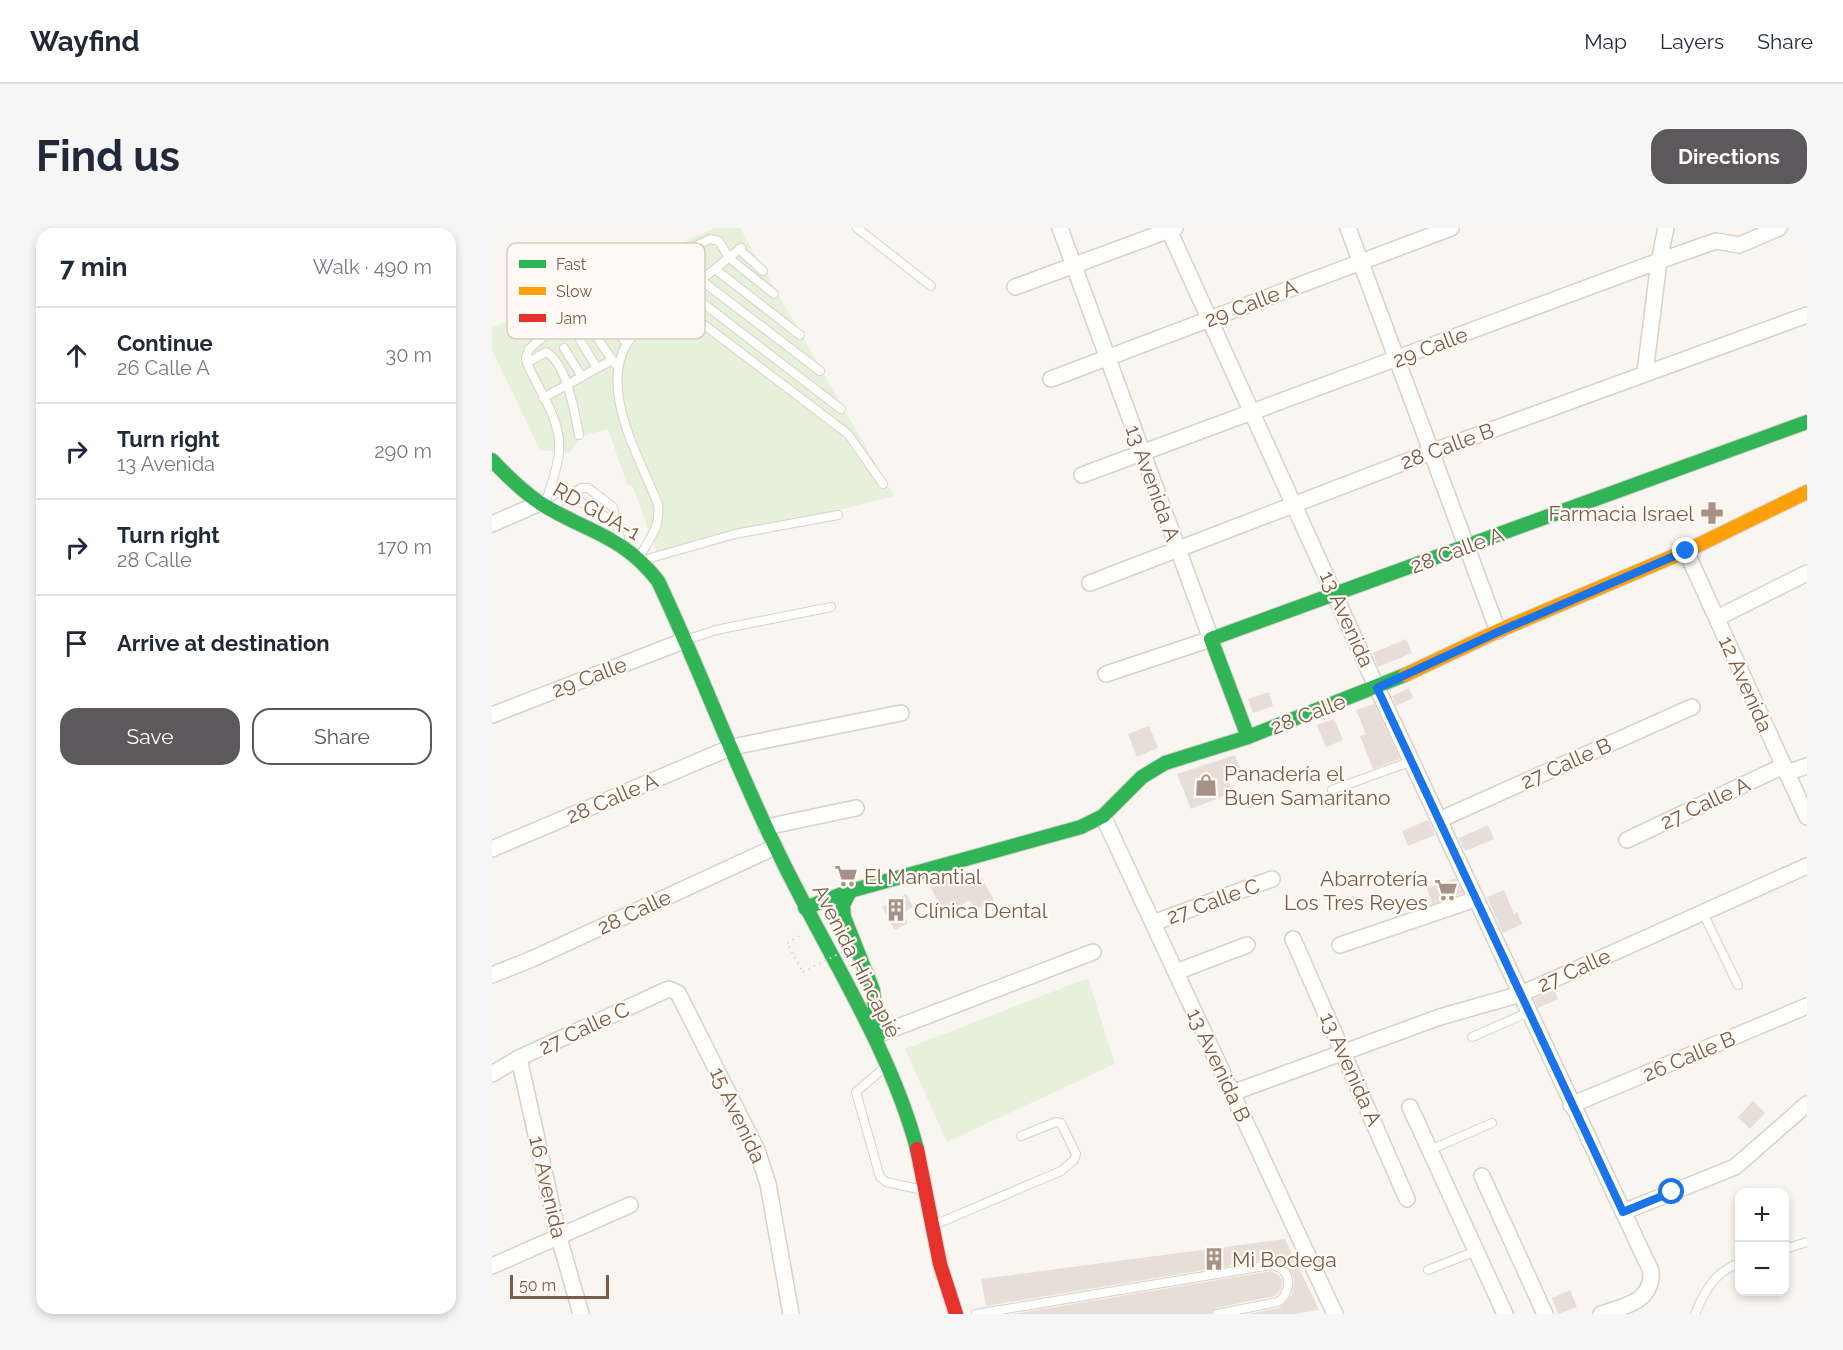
<!DOCTYPE html>
<html lang="en">
<head>
<meta charset="utf-8">
<style>
  :root { --surface:#fff; --page:#f6f6f7; --text:#1f2937; --muted:#747a83; --line:#e0e1e3; --accent:#5c585b }
  body { margin:0; font-family:Raleway,sans-serif; background:var(--page); color:var(--text) }
  .controls { position:absolute; right:18px; bottom:18px; display:grid; overflow:hidden; border-radius:12px; box-shadow:0 3px 9px #0003 }
  .controls button { width:54px; height:54px; display:grid; place-items:center; padding:0; border:0; border-bottom:2px solid var(--line); background:var(--surface); color:var(--text); font:30px sans-serif }
  .scale { position:absolute; left:18px; bottom:15px; width:99px; box-sizing:border-box; padding-left:6px; border:3px solid #7a5c4d; border-top:0; font-size:16px; line-height:21px; white-space:nowrap; color:#7a5c4d; -webkit-text-stroke:4px #fffaf3; paint-order:stroke }
  .stop { position:absolute; width:18px; height:18px; margin:-14px; border:4px solid #1a73e8; border-radius:50%; background:#fff }
  .stop.end { background:#1a73e8; border-color:#fff; box-shadow:0 2px 6px #0008 }
  .list { margin:0; padding:0; list-style:none }
  h2 { display:flex; justify-content:space-between; align-items:center; height:78px; margin:0; padding:0 24px; font-size:26px }
  h2 small { font-size:20px; font-weight:400; color:var(--muted) }
  .list li { display:grid; grid-template-columns:39px 1fr auto; gap:18px; align-items:center; box-sizing:border-box; height:96px; padding:0 24px; border-top:2px solid var(--line) }
  .list b { display:block; font-size:22px; white-space:nowrap }
  .list p { margin:0; font-size:20px; white-space:nowrap; color:var(--muted) }
  .list em { font-size:20px; font-style:normal; color:var(--muted) }
  .actions { display:flex; gap:12px; padding:18px 24px }
  .actions a { flex:1; padding:14px 0; border:2px solid var(--accent); border-radius:18px; text-align:center; font-size:21px; color:var(--accent) }
  .actions .main { background:var(--accent); color:#fff }
  .icon { flex:none; width:33px; height:33px; fill:none; stroke:currentColor; stroke-width:2; stroke-linecap:round; stroke-linejoin:round }
  .map { position:relative; flex:none; width:1315px; height:1086px; overflow:hidden; border-radius:18px }
  header { display:flex; align-items:center; gap:36px; box-sizing:border-box; height:84px; padding:0 30px; background:var(--surface); border-bottom:2px solid var(--line) }
  header strong { font-size:28px }
  nav { display:flex; gap:33px; margin-inline-start:auto; font-size:21px }
  .intro { display:flex; align-items:center; justify-content:space-between; box-sizing:border-box; height:144px; padding:0 36px }
  h1 { margin:0; font-size:42px }
  .button { padding:15px 27px; border-radius:18px; background:var(--accent); color:#fff; font-size:21px; font-weight:700 }
  main { display:flex; gap:36px; padding:0 36px }
  aside { flex:1; background:var(--surface); border-radius:18px; box-shadow:0 3px 9px #0003 }
  .map>svg:first-child { display:block }
  .green { fill:#e7f0db }
  .building { fill:#e6ded7 }
  .lines { fill:none; stroke-linecap:round; stroke-linejoin:round }
  .lane-casing { stroke:#d7d1cb; stroke-width:10 }
  .street-casing { stroke:#d7d1cb; stroke-width:18 }
  .fast-casing { stroke:#d9d2cb; stroke-width:16 }
  .slow-casing { stroke:#d9d2cb; stroke-width:16 }
  .jam-casing { stroke:#d9d2cb; stroke-width:16 }
  .path { stroke:#dcd5d0; stroke-width:2; stroke-dasharray:1.5 4.5; stroke-linecap:butt }
  .lane { stroke:#fefefd; stroke-width:8 }
  .street { stroke:#fefefd; stroke-width:15 }
  .fast { stroke:#30b455; stroke-width:14 }
  .slow { stroke:#ff9f0a; stroke-width:14 }
  .jam { stroke:#e5322d; stroke-width:14 }
  .path-bridge { stroke:#dcd5d0; stroke-width:2; stroke-dasharray:1.5 4.5; stroke-linecap:butt }
  .route { stroke:#1a73e8; stroke-width:8 }
  .labels { text-anchor:middle; dominant-baseline:central; stroke-width:4.5; stroke-linejoin:round; paint-order:stroke }
  .street-label { font-size:21px; fill:#7a5c4d; stroke:#fffaf3 }
  .poi-label { font-size:21px; fill:#7a5c4d; stroke:#fffaf3; text-anchor:start }
  .key { fill:#fffaf3; stroke:#d7cbc1; stroke-width:1.5 }
  .key-label { font-size:16px; fill:#7a5c4d }
</style>
</head>
<body>
<header>
<strong>Wayfind</strong>
<nav><a>Map</a><a>Layers</a><a>Share</a></nav>
</header>
<div class="intro"><h1>Find us</h1><a class="button">Directions</a></div>
<main>
<aside>
<h2>7 min<small>Walk · 490 m</small></h2>
<ul class="list">
<li><svg class="icon" aria-label="ahead" viewBox="0 0 24 24"><path d="M12 20V5M6 11l6-6 6 6"/></svg><div><b>Continue</b><p>26 Calle A</p></div><em>30 m</em></li>
<li><svg class="icon" aria-label="right" viewBox="0 0 24 24"><path d="M7 20v-9h11M14 6l5 5-5 5"/></svg><div><b>Turn right</b><p>13 Avenida</p></div><em>290 m</em></li>
<li><svg class="icon" aria-label="right" viewBox="0 0 24 24"><path d="M7 20v-9h11M14 6l5 5-5 5"/></svg><div><b>Turn right</b><p>28 Calle</p></div><em>170 m</em></li>
<li><svg class="icon" aria-label="arrive" viewBox="0 0 24 24"><path d="M6 21V4h12l-3 4 3 4H6"/></svg><div><b>Arrive at destination</b></div></li>
</ul>
<div class="actions"><a class="main">Save</a><a>Share</a></div>
</aside>
<div class="map">
<svg width="1315" height="1086" viewBox="0 0 1315 1086">
  <rect width="100%" height="100%" fill="#f9f5f0"/>
  <g class="green">
    <path d="M223,0H248L402,268L166,327L141,259L135,256L116,201L90,208L77,225L48,222L0,122V100Z"/>
    <path d="M596,750L623,836L455,914L413,821Z"/>
  </g>
  <g class="building">
    <path d="M914,411L920,425L886,439L881,425Z"/>
    <path d="M917,460L921,470L904,478L900,468Z"/>
    <path d="M777,464L781,478L761,485L756,471Z"/>
    <path d="M882,476L908,531L881,541L868,508L874,506L864,482Z"/>
    <path d="M842,491L851,512L834,519L825,497Z"/>
    <path d="M657,498L666,520L645,529L636,506Z"/>
    <path d="M743,527L750,545L735,550L741,564L699,581L685,546Z"/>
    <path d="M936,592L943,607L916,618L910,603Z"/>
    <path d="M996,597L1002,611L973,623L967,610Z"/>
    <path d="M485,642L502,672L483,682L478,672L453,686L436,655Z"/>
    <path d="M964,650L971,665L940,676L935,660Z"/>
    <path d="M1012,662L1022,686L1025,684L1030,696L1011,705L995,669Z"/>
    <path d="M414,666L421,679L411,685L416,695L403,702L390,679Z"/>
    <path d="M1062,762L1066,771L1046,780L1042,771Z"/>
    <path d="M1261,873L1273,885L1258,901L1246,889Z"/>
    <path d="M793,1011L827,1082L802,1086H756L788,1080L800,1066L802,1052L799,1044L789,1034L779,1031L494,1078L489,1051Z"/>
    <path d="M779,1043L787,1047L790,1053L789,1061L783,1068L724,1080L719,1086H521Z"/>
    <path d="M1078,1062L1085,1079L1066,1086L1060,1070Z"/>
  </g>
  <g class="lines">
    <g class="lane-casing">
      <g id="lane">
        <path d="M365,0L439,58"/>
        <path d="M247,21L271,43"/>
        <path d="M180,29L199,60"/>
        <path d="M223,41L308,107"/>
        <path d="M150,42L172,82"/>
        <path d="M134,50L159,93"/>
        <path d="M209,52L328,143"/>
        <path d="M119,58L145,103"/>
        <path d="M195,63L349,181"/>
        <path d="M102,66L134,115"/>
        <path d="M182,74L356,206L391,256"/>
        <path d="M85,80L123,136"/>
        <path d="M88,112L105,140"/>
        <path d="M72,120L90,149"/>
        <path d="M35,135L54,124C75,135 83,186 87,207"/>
        <path d="M51,170L120,132"/>
        <path d="M77,267L124,295"/>
        <path d="M54,273C59,257 66,240 67,223C70,192 46,162 35,135L34,130L37,121L99,68L218,11L227,13L237,30L282,66"/>
        <path d="M63,277L89,260H96L121,279L128,310"/>
        <path d="M149,326C159,309 169,297 166,276C147,228 100,151 143,105L249,20"/>
        <path d="M155,331L243,306L346,287"/>
        <path d="M197,411L224,402L339,379"/>
        <path d="M840,562L920,533"/>
        <path d="M1211,685L1246,757"/>
        <path d="M980,809L1037,784"/>
        <path d="M392,840L364,864L388,949L394,954L431,962"/>
        <path d="M938,922L1000,895"/>
        <path d="M442,997L569,943L582,932L584,926L569,895L564,894L529,908"/>
        <path d="M1292,1021L1315,1014"/>
        <path d="M936,1042L984,1023"/>
        <path d="M484,1086L779,1037C800,1040 801,1062 786,1074L725,1086"/>
        <path d="M1203,1086C1212,1064 1223,1043 1248,1035"/>
      </g>
    </g>
    <g class="street-casing">
      <g id="street">
        <path d="M568,0L719,411L614,446"/>
        <path d="M676,0L885,460L1159,1043C1161,1074 1133,1078 1109,1086"/>
        <path d="M856,0L1006,403"/>
        <path d="M523,59L683,0"/>
        <path d="M1153,145L1167,33L1174,0"/>
        <path d="M559,151L959,0"/>
        <path d="M590,247L1167,33L1224,13L1247,17L1287,0"/>
        <path d="M0,296L48,275"/>
        <path d="M1194,323L1315,589"/>
        <path d="M598,355L939,224L1315,87"/>
        <path d="M1225,390L1315,345"/>
        <path d="M0,487L194,412"/>
        <path d="M1294,545L1315,538"/>
        <path d="M611,588L843,1086"/>
        <path d="M947,592L1200,479"/>
        <path d="M274,599L364,580"/>
        <path d="M1135,612L1291,538"/>
        <path d="M0,621L240,519L409,485"/>
        <path d="M661,695L780,651"/>
        <path d="M801,711L915,971"/>
        <path d="M848,717L984,671"/>
        <path d="M684,744L755,717"/>
        <path d="M0,747L40,731L283,619"/>
        <path d="M385,807L601,724"/>
        <path d="M27,830L66,1006L89,1086"/>
        <path d="M0,846L27,830L172,763L177,761L186,765L265,922L276,956L299,1086"/>
        <path d="M740,865L948,789L1029,766L1315,638"/>
        <path d="M1079,877L1315,778"/>
        <path d="M918,879L1013,1086"/>
        <path d="M990,948L1053,1086"/>
        <path d="M1131,984L1243,939L1315,876"/>
        <path d="M0,1038L138,977"/>
      </g>
    </g>
    <g class="fast-casing">
      <g id="fast">
        <path d="M0,232C15,248 30,263 48,275C94,304 131,307 166,353C208,441 241,533 284,620C330,717 398,818 425,921"/>
        <path d="M756,509L719,411L1315,194"/>
        <path d="M358,663L351,677L352,689L381,762L386,809"/>
        <path d="M313,680L358,663L589,599L611,588L650,549L673,535L756,509L913,447"/>
      </g>
    </g>
    <g class="slow-casing">
      <path id="slow" d="M913,447L1006,403L1194,323L1315,264"/>
    </g>
    <g class="jam-casing">
      <path id="jam" d="M425,921L448,1036L464,1086"/>
    </g>
    <path class="path" d="M307,708L295,715L311,744"/>
    <use href="#lane" class="lane"/>
    <use href="#street" class="street"/>
    <use href="#fast" class="fast"/>
    <use href="#slow" class="slow"/>
    <use href="#jam" class="jam"/>
    <path class="path-bridge" d="M311,744L356,721"/>
  </g>
  <g class="lines">
    <path class="route" d="M1180,964L1131,984L885,460L1006,404L1194,323"/>
  </g>
  <defs>
    <g id="pharmacy-bare" transform="scale(1.8)"><path d="M-2-6h4v4h4v4h-4v4h-4v-4h-4v-4h4Z" fill="#a69286" stroke="#fffaf3" stroke-width="2.5" paint-order="stroke"/></g>
    <g id="shop-bare" transform="scale(1.8)"><path d="M-5-2.5h2.3a2.7 3.5 0 0 1 5.4 0H5L5.5 6h-11ZM-1.5-2.5h3a1.5 2.3 0 0 0-3 0Z" fill="#a69286" stroke="#fffaf3" stroke-width="2.5" paint-order="stroke"/></g>
    <g id="supermarket-bare" transform="scale(1.8)"><path d="M-6-5.5h2.5l.6 2H6L4.5 2H-2.5L-4.4-4H-6ZM-1.5 3.2a1.3 1.3 0 1 0 .1 0ZM3 3.2a1.3 1.3 0 1 0 .1 0Z" fill="#a69286" stroke="#fffaf3" stroke-width="2.5" paint-order="stroke"/></g>
    <g id="building-bare" transform="scale(1.8)"><path d="M-4-6H4V6H1V3H-1V6H-4ZM-2.5-4.3h1.7v1.8h-1.7ZM.8-4.3h1.7v1.8H.8ZM-2.5-1h1.7V.8h-1.7ZM.8-1h1.7V.8H.8Z" fill="#a69286" stroke="#fffaf3" stroke-width="2.5" paint-order="stroke"/></g>
  </defs>
  <g fill-rule="evenodd">
    <use href="#pharmacy-bare" x="1220" y="285"/>
    <use href="#shop-bare" x="714" y="557"/>
    <use href="#supermarket-bare" x="354" y="648"/>
    <use href="#supermarket-bare" x="954" y="662"/>
    <use href="#building-bare" x="404" y="682"/>
    <use href="#building-bare" x="722" y="1031"/>
  </g>
  <g class="labels">
    <g class="street-label">
      <text transform="translate(759 75) rotate(-21)">29 Calle A</text>
      <text transform="translate(938 119) rotate(-21)">29 Calle</text>
      <text transform="translate(955 218) rotate(-20)">28 Calle B</text>
      <text transform="translate(661 255) rotate(70)">13 Avenida A</text>
      <text transform="translate(105 283) rotate(29)">RD GUA-1</text>
      <text transform="translate(965 322) rotate(-20)">28 Calle A</text>
      <text transform="translate(855 391) rotate(66)">13 Avenida</text>
      <text transform="translate(97 449) rotate(-21)">29 Calle</text>
      <text transform="translate(1254 456) rotate(66)">12 Avenida</text>
      <text transform="translate(816 486) rotate(-21)">28 Calle</text>
      <text transform="translate(1074 535) rotate(-24)">27 Calle B</text>
      <text transform="translate(120 570) rotate(-23)">28 Calle A</text>
      <text transform="translate(1213 575) rotate(-25)">27 Calle A</text>
      <text transform="translate(721 673) rotate(-20)">27 Calle C</text>
      <text transform="translate(142 684) rotate(-25)">28 Calle</text>
      <text transform="translate(365 733) rotate(63)">Avenida Hincapié</text>
      <text transform="translate(1082 742) rotate(-24)">27 Calle</text>
      <text transform="translate(92 800) rotate(-25)">27 Calle C</text>
      <text transform="translate(1197 828) rotate(-23)">26 Calle B</text>
      <text transform="translate(727 837) rotate(65)">13 Avenida B</text>
      <text transform="translate(859 841) rotate(66)">13 Avenida A</text>
      <text transform="translate(246 887) rotate(65)">15 Avenida</text>
      <text transform="translate(56 959) rotate(77)">16 Avenida</text>
    </g>
    <g class="poi-label">
      <text x="1202" y="285" text-anchor="end">Farmacia Israel</text>
      <text x="732" y="545">Panadería el<tspan x="732" dy="24">Buen Samaritano</tspan></text>
      <text x="372" y="648">El Manantial</text>
      <text x="936" y="650" text-anchor="end">Abarrotería<tspan x="936" dy="24">Los Tres Reyes</tspan></text>
      <text x="422" y="682">Clínica Dental</text>
      <text x="740" y="1031">Mi Bodega</text>
    </g>
  </g>
  <rect x="15" y="15" width="198" height="96" rx="9" class="key"/>
  <rect x="27" y="32" width="27" height="8" fill="#30b455"/>
  <rect x="27" y="59" width="27" height="8" fill="#ff9f0a"/>
  <rect x="27" y="86" width="27" height="8" fill="#e5322d"/>
  <g class="key-label">
    <text x="64" y="42">Fast</text>
    <text x="64" y="69">Slow</text>
    <text x="64" y="96">Jam</text>
  </g>
</svg>
<div class="controls">
<button>+</button>
<button>−</button>
</div>
<div class="scale">50 m</div>
<div class="stop" style="left:1180px;top:964px"></div>
<div class="stop end" style="left:1194px;top:323px"></div>
</div>
</main>
</body>
</html>
